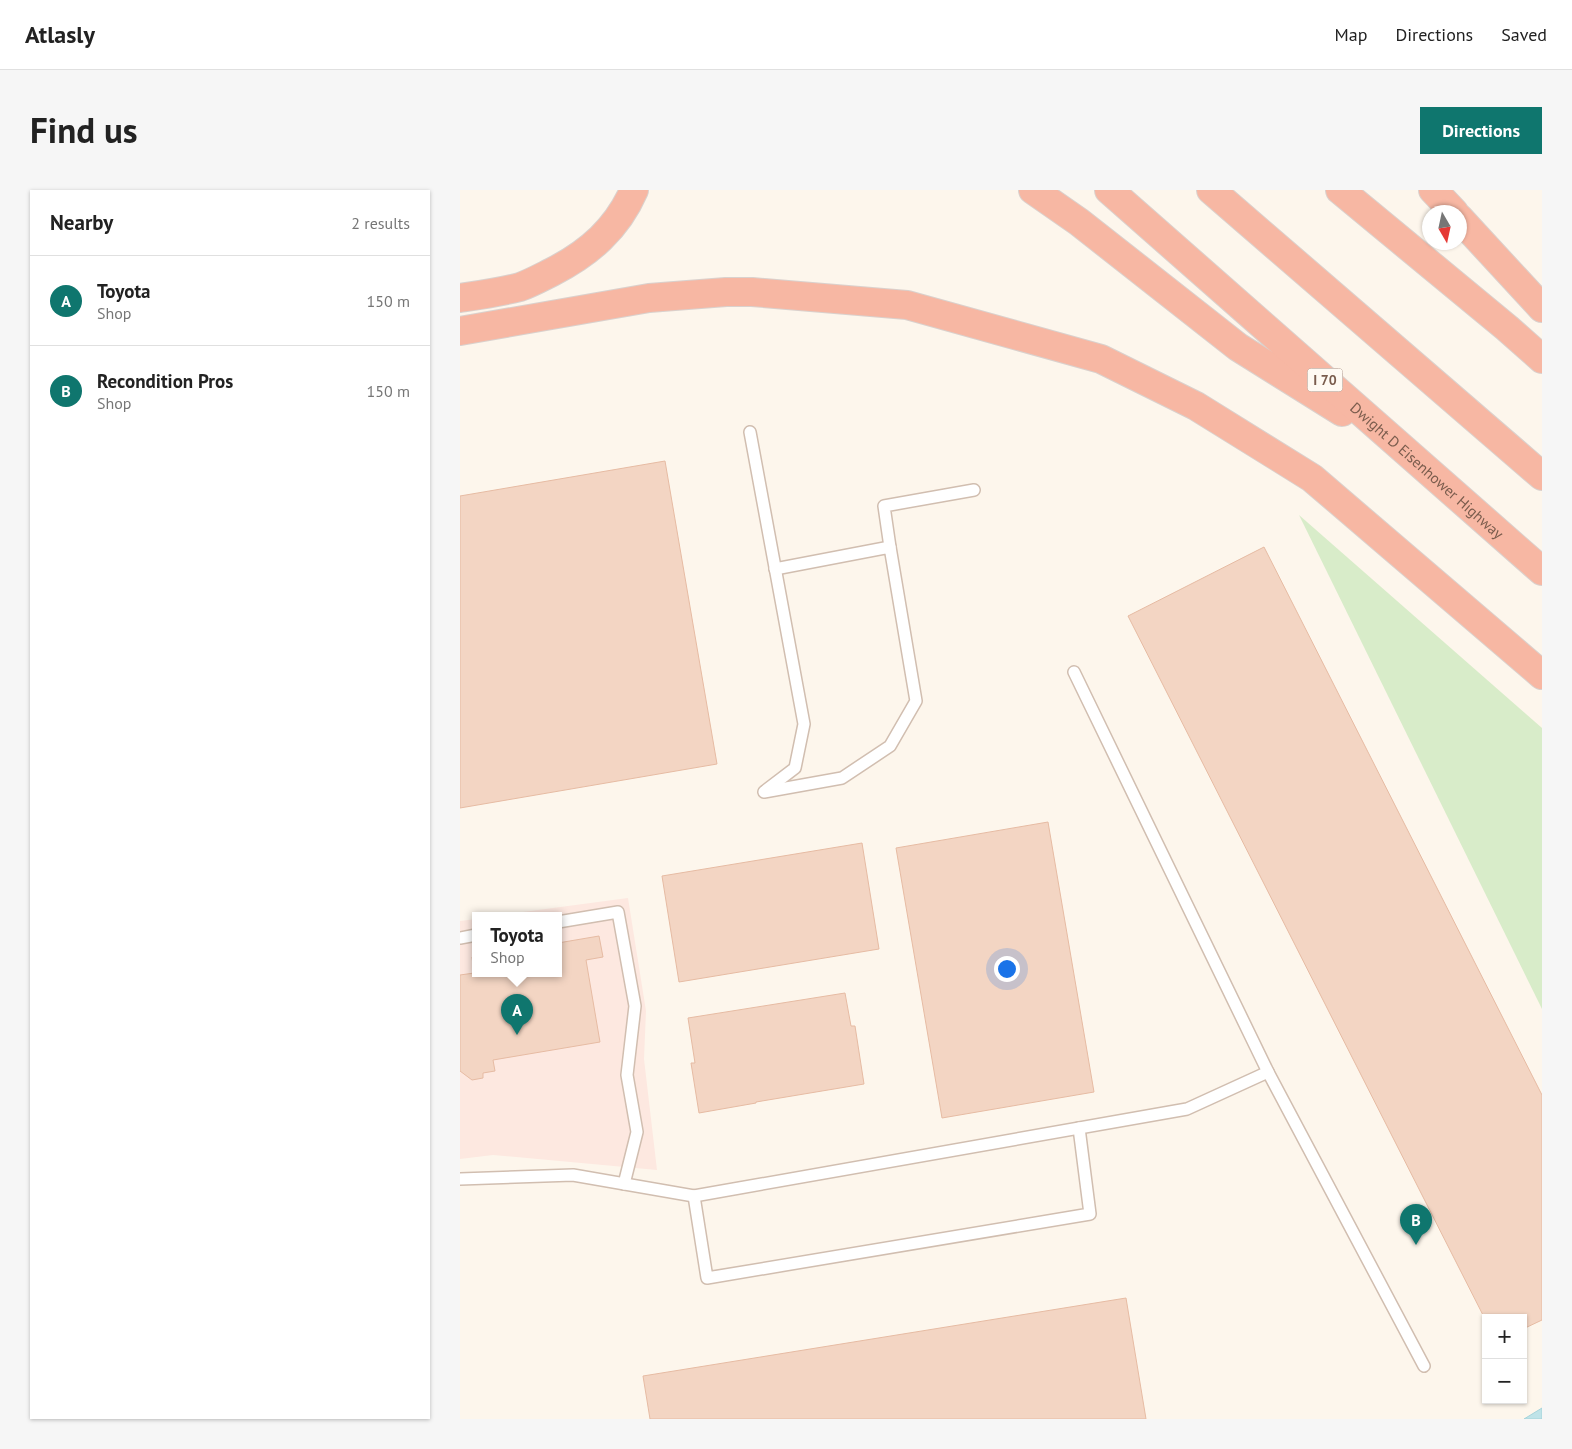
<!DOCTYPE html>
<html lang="en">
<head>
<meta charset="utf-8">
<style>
  :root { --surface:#fff; --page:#f6f6f6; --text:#222; --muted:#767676; --line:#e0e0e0; --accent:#0f766e }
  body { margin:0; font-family:"PT Sans",sans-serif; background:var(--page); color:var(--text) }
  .controls { position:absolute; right:15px; bottom:15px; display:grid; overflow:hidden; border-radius:0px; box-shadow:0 1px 4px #0004 }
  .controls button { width:45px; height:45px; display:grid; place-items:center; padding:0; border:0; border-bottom:1px solid var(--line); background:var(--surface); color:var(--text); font:25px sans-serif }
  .compass { position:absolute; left:962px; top:15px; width:45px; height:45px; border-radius:50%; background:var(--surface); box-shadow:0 1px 4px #0004; rotate:171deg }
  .you { position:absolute; left:546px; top:778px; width:18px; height:18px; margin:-12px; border:4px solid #fff; border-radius:50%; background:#1a73e8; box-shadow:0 0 0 8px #1a73e833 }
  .badge { display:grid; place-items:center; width:32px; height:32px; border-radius:50%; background:var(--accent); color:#fff; font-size:16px; font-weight:700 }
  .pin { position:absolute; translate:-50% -41px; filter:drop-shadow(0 1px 2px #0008) }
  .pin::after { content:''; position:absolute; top:26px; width:18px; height:15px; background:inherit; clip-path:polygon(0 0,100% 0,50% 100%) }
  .popup { position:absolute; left:12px; top:722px; width:90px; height:65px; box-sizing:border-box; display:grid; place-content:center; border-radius:0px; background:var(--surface); filter:drop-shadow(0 1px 4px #0005); font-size:16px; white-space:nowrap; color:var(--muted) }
  .popup b { font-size:19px; color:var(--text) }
  .popup::after { content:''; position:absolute; left:50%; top:100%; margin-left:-10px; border:10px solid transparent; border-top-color:var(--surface) }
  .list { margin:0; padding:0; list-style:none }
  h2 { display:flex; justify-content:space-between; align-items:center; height:65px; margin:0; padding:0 20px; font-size:21px }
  h2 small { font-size:16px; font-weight:400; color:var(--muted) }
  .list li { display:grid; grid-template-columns:32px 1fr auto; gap:15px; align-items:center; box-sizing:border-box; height:90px; padding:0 20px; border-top:1px solid var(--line) }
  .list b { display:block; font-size:19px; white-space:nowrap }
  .list p { margin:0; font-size:16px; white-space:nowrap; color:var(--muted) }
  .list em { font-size:16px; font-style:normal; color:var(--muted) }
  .map { position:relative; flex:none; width:1082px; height:1229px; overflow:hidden; border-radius:0px }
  header { display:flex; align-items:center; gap:30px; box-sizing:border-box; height:70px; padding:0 25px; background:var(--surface); border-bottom:1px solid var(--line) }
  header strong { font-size:24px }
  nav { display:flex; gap:28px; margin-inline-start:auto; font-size:18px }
  .intro { display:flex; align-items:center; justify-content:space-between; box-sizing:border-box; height:120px; padding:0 30px }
  h1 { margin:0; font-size:35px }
  .button { padding:12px 22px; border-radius:0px; background:var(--accent); color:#fff; font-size:18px; font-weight:700 }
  main { display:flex; gap:30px; padding:0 30px }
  aside { flex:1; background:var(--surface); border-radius:0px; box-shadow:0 1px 4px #0004 }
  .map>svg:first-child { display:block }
  .commercial { fill:#fde8e0 }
  .green { fill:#d8ecc9 }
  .water { fill:#bfe3e8; stroke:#a5d3da }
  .building { fill:#f3d5c3; stroke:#e6bba3 }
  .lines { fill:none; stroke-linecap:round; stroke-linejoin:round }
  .service-casing { stroke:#d1beb0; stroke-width:14 }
  .motorway-casing { stroke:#dad1cd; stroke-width:30 }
  .service { stroke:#fff; stroke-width:11 }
  .motorway { stroke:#f7b7a3; stroke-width:28 }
  .labels { text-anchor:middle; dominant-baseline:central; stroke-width:5; stroke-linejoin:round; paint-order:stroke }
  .shield { fill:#fffaf3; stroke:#a28b7f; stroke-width:1 }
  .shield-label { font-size:14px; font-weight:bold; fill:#7a5c4d }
  .street-label { font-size:15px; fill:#7a5c4d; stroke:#fffaf3 }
</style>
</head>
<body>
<header>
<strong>Atlasly</strong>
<nav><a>Map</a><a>Directions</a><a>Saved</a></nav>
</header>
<div class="intro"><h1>Find us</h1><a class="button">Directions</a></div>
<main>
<aside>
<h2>Nearby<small>2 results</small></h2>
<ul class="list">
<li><span class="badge">A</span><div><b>Toyota</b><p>Shop</p></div><em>150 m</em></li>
<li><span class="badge">B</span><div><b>Recondition Pros</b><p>Shop</p></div><em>150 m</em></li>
</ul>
</aside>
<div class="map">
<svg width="1082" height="1229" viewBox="0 0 1082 1229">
  <rect width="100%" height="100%" fill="#fdf6ec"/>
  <path class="commercial" d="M168,708L186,821L184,869L197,980L33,965L0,969V731L16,729V784H98V726H34Z"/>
  <path class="green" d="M839,325L1082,538V819Z"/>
  <path class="water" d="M1082,1218V1229H1064Z"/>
  <g class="building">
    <path d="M205,271L257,574L0,618V306Z"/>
    <path d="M804,357L1082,905V1130L1063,1139V1128H1026V1131L668,426Z"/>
    <path d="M588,632L634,902L482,928L436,658Z"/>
    <path d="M402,653L419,759L219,792L202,686Z"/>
    <path d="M139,746L143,767L126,770L140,852L33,870L35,881L23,883V888L12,890L0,881V785L14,783L12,767H16V784H98V753Z"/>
    <path d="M385,803L391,836H395L404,894L296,912V913L239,923L231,873H235L228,828Z"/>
    <path d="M666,1108L686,1229H190L183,1186Z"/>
  </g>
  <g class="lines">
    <g class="service-casing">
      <g id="service">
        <path d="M290,242L344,534L335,578L305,601"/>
        <path d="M430,357L424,316L514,300"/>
        <path d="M614,482L808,882"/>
        <path d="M304,602L382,588L430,556L456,511L430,357L315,379"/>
        <path d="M98,732L158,722L175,816L167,885L177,942L164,994"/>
        <path d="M0,748L16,745"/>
        <path d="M0,989L113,985L234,1006L727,919L808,882L964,1176"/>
        <path d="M234,1006L247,1088L630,1024L619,938"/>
      </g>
    </g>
    <g class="motorway-casing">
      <g id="motorway">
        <path d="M573,0L619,32L778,157L882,222"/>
        <path id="s1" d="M649,0L1082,381"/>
        <path d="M751,0L1082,286"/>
        <path d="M880,0L1047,138L1082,169"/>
        <path d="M973,0L994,22"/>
        <path d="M999,28L1082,118"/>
        <path d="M0,108C20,105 41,102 60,97C71,93 82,87 92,82C129,63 157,39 174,0"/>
        <path d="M0,141L189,108L266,102H292L447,115L641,169L736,216L852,288L1082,485"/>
      </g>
    </g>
    <use href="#service" class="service"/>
    <use href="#motorway" class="motorway"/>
  </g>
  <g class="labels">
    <rect class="shield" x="847.5" y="178.5" width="35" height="23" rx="4"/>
    <g class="shield-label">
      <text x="865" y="190">I 70</text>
    </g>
    <g class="street-label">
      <text stroke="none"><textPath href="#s1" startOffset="424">Dwight D Eisenhower Highway</textPath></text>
    </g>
  </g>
</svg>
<div class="controls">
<button>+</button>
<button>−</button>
</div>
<svg class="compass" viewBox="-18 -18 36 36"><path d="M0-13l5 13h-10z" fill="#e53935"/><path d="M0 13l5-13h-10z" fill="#767676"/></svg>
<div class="you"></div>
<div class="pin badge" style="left:57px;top:845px">A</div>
<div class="popup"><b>Toyota</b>Shop</div>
<div class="pin badge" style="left:956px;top:1055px">B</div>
</div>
</main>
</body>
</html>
